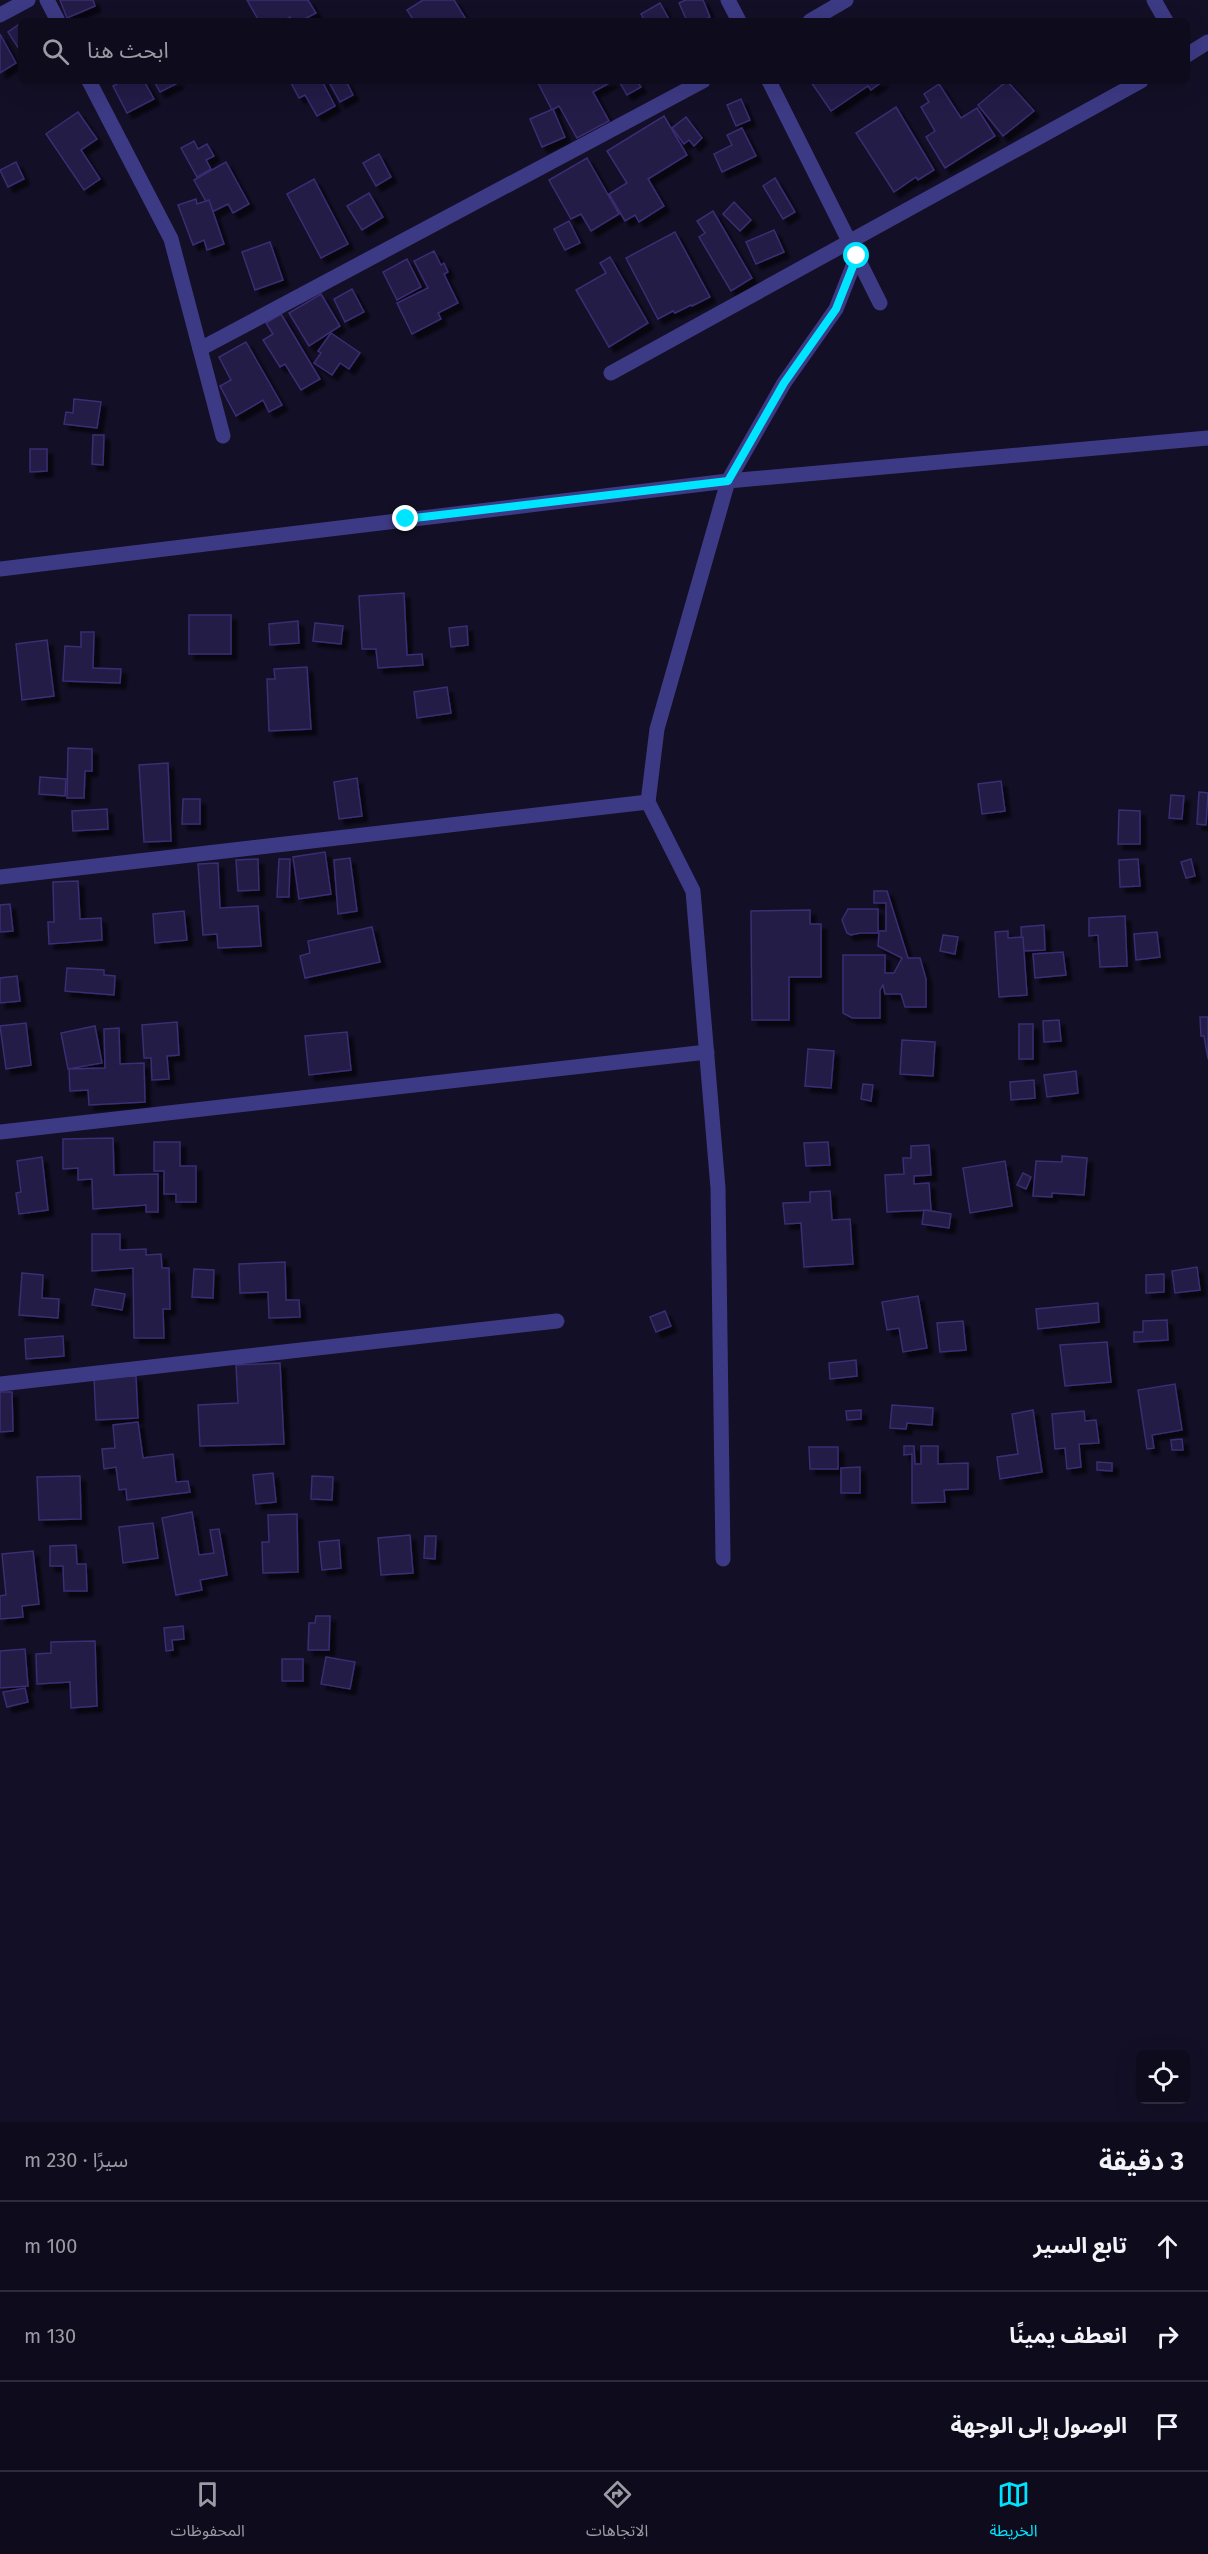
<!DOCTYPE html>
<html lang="ar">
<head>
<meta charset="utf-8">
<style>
  :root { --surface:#0e0b1c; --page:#171425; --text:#f1f3f6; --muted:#9b9ba3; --line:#2e2b3b; --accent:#00e5ff }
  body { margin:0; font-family:"Fira Sans","Noto Sans Arabic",sans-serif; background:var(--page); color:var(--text); direction:rtl }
  .controls { position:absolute; right:18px; bottom:18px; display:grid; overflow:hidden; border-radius:9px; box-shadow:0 6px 24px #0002 }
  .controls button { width:54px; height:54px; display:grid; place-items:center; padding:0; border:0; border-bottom:2px solid var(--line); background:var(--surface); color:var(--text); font:30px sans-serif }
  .stop { position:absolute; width:18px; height:18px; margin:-14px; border:4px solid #00e5ff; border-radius:50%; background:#fff }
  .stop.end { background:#00e5ff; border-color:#fff; box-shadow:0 2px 6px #0008 }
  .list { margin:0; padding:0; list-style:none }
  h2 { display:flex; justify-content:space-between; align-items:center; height:78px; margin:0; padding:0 24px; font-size:26px }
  h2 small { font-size:20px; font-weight:400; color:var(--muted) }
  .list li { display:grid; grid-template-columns:39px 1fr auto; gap:18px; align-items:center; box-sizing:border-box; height:90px; padding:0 24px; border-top:2px solid var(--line) }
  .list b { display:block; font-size:22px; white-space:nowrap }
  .list em { font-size:20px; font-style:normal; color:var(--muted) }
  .icon { flex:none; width:33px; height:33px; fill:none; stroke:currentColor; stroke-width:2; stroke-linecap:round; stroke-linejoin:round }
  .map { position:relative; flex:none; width:1208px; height:2122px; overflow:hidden; direction:ltr }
  .search { position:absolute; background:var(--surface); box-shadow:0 6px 24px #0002; left:18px; right:18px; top:18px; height:66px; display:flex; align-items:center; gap:15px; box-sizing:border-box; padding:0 21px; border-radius:9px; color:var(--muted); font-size:22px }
  .sheet { height:348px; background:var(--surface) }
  nav { display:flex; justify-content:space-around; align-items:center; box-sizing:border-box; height:84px; border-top:2px solid var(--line); background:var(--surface); font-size:16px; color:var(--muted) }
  nav a { display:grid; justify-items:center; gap:3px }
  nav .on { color:var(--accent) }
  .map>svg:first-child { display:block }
  .building { fill:#241b47; stroke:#3b2d73; stroke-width:1.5; filter:url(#shadow) }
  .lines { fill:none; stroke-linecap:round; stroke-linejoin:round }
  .minor { stroke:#3d3a85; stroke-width:15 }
  .route { stroke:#00e5ff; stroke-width:8 }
</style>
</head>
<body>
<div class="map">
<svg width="1208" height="2122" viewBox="0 0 1208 2122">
  <defs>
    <filter id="shadow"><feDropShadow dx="5.5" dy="5.5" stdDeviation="1.5" flood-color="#0009"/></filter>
  </defs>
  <rect width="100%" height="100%" fill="#130f26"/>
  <g class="building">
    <path d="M60,0H93L95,6L67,18Z"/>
    <path d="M247,0H308L316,13L301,21H292L290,17L283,21H259Z"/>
    <path d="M423,0H454L467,21H414L407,10Z"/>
    <path d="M686,0H703L710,17L702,21H687L679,3Z"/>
    <path d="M660,3L670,21H645L641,14Z"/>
    <path d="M21,23V52L8,32Z"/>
    <path d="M0,34L16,63L0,73Z"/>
    <path d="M122,81H144L154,99L127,113L113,86Z"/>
    <path d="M154,81H177L178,83L160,92Z"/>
    <path d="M290,81H322L335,106L317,116L305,95L299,98Z"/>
    <path d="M338,81H346L353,95L340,102L329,82Z"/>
    <path d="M537,81H613L593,92L609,121L577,138L559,106L552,110Z"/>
    <path d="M619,81H637L641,87L627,95Z"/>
    <path d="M813,81H883L871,90L868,86L831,111L811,82Z"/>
    <path d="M1007,81L1034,111L1003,136L978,105Z"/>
    <path d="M939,84L961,118L977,108L995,136L945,168L926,137L935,131L921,107L929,102L924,94Z"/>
    <path d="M741,99L750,120L736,126L727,105Z"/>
    <path d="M896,107L934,170L918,180L916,177L894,192L856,133Z"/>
    <path d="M553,109L565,137L542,147L530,119Z"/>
    <path d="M78,112L97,139L81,150L100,179L84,190L46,134Z"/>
    <path d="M664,116L687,155L648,179L664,206L639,222L635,215L625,221L609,194L627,183L607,151Z"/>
    <path d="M686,117L702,138L694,146L689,140L684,144L672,128Z"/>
    <path d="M742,128L756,156L722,172L714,154L732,145L727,135Z"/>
    <path d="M194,141L198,149L207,144L214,156L206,160L211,169L197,177L181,148Z"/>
    <path d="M379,154L391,177L376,186L363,163Z"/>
    <path d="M587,158L619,214L591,231L581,214L571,219L549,180Z"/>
    <path d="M16,162L24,179L8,187L0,170Z"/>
    <path d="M226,162L249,204L233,213L228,204L212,212L194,180Z"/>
    <path d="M775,178L795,212L783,219L763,186Z"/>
    <path d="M314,179L348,244L321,258L287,194Z"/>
    <path d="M369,193L383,217L362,230L347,206Z"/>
    <path d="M196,199L197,204L209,200L224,244L207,250L204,240L193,245L178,205Z"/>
    <path d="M734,202L751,220L740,231L723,214Z"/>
    <path d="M713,211L752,278L731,291L699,237L705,233L697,221Z"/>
    <path d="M569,221L580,243L565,250L554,229Z"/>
    <path d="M774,230L784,252L756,264L746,242Z"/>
    <path d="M675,232L710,297L692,306L691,305L675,313L673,311L658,319L626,258Z"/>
    <path d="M270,242L283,280L255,290L242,252Z"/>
    <path d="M434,251L441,265L444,263L448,272L444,274L458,303L438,313L441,319L412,334L397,303L428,288L414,261Z"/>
    <path d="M610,257L648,323L609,347L576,290L606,273L600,263Z"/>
    <path d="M407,259L421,287L397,300L383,272Z"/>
    <path d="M352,289L364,312L345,322L334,299Z"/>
    <path d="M321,294L340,326L309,346L289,313Z"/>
    <path d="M281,314L320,379L301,390L285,364L280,367L263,340L273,334L266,323Z"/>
    <path d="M331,333L360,353L349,369L340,363L332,375L314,363L321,353L318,351Z"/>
    <path d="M246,342L282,405L269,412L263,400L236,416L220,386L231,380L219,357Z"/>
    <path d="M74,399L101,402L97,428L64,424L66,412L73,413Z"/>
    <path d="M93,435H104L103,465L92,464Z"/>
    <path d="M30,449H47V471L30,472Z"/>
    <path d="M404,593L407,655L422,654L423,665L378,668L376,649H362L359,596Z"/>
    <rect x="189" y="615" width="42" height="39"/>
    <path d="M298,621L299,643L270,645L269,624Z"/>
    <path d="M315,623L343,626L341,644L313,641Z"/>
    <path d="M467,626L468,645L451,647L449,628Z"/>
    <path d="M81,632H94L93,668L121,669L120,683L63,681L65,646L81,647Z"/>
    <path d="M47,640L54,696L22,700L16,644Z"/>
    <path d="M307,667L311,729L269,731L267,679H275L274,669Z"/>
    <path d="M447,687L451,713L417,718L414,692Z"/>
    <path d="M68,748L92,749V771H85L84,798H67Z"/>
    <path d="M168,763L171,841L144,842L139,765Z"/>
    <path d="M40,777L66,779L65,796L39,794Z"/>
    <path d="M357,778L362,816L339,819L334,782Z"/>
    <path d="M1001,781L1005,811L982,814L978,784Z"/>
    <path d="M1199,792L1208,793L1206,825L1197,824Z"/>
    <path d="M1171,795L1184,796L1182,819L1169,818Z"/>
    <path d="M183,799H200V824H182Z"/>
    <path d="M107,809L108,829L73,831L72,811Z"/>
    <path d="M1119,810L1140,811V844H1118Z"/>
    <path d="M325,852L331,894L299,899L293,857Z"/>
    <path d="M350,858L357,911L338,914L334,860Z"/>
    <path d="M258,859L259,890L238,891L236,860Z"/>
    <path d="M279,859H290L289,897H277Z"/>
    <path d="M1138,859L1140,886L1120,887L1119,860Z"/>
    <path d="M1191,859L1195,876L1186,878L1181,862Z"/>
    <path d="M218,863L220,908L258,906L261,946L218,948L217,934L203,935L198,864Z"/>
    <path d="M78,881L80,919L101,918L102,940L49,944L48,922H54L53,882Z"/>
    <path d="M874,891H887L908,958H920L926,979V1007H905L901,994H885L883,985L880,990V1018H852L843,1013V955H885V973H894L902,958L878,946L879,933H860L851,935L847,933L842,920L848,909H878V931H886V903H874Z"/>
    <path d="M10,904L13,931L0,932V905Z"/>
    <path d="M810,910V924H821V977H789V1020H752L751,911Z"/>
    <path d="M184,911L187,940L155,943L153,914Z"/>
    <path d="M1125,916L1127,966L1100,967L1098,935L1089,936V918Z"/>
    <path d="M1044,925L1045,950L1022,951L1021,927Z"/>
    <path d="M372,927L380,962L305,978L300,956L310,953L308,941Z"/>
    <path d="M1008,931V938L1023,937L1027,995L999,997L995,932Z"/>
    <path d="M1157,932L1160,957L1136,960L1134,934Z"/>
    <path d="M943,935L958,937L955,954L940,951Z"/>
    <path d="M1063,952L1066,975L1035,978L1033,954Z"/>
    <path d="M67,968L104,970V975L115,976L114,995L65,991Z"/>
    <path d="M17,976L20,1001L0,1003V978Z"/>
    <path d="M1200,1017H1208V1059L1204,1036H1201Z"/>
    <path d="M1059,1020L1061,1041L1044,1042L1043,1021Z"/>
    <path d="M177,1022L179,1055L167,1056L169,1079L152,1080L151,1058H144L142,1025Z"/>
    <path d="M26,1023L31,1065L6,1069L0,1026Z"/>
    <rect x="1019" y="1024" width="14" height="35"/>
    <path d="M95,1026L102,1063L68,1069L61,1033Z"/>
    <path d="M119,1028L120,1064L144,1063L145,1102L89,1105L88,1090L70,1091L69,1069L105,1068L104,1029Z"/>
    <path d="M347,1032L351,1070L309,1075L305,1036Z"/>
    <path d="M902,1040L935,1042L933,1076L900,1074Z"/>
    <path d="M808,1049L834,1051L831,1088L805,1086Z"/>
    <path d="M1076,1071L1078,1093L1047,1097L1044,1075Z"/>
    <path d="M1034,1080L1035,1098L1011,1100L1010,1082Z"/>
    <path d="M863,1084L873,1085L871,1101L861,1099Z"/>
    <path d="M113,1138L114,1175L158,1174V1212H146V1205L93,1209L92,1179L78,1180V1168L63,1169V1139Z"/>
    <path d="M154,1142H180V1166H196V1202H176V1194H164V1171H154Z"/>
    <path d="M828,1142L830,1165L806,1166L804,1143Z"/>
    <path d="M929,1145L931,1175L914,1176V1184L929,1183L931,1210L887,1212L885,1175L904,1174L903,1158H911V1146Z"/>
    <path d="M1062,1156L1087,1158L1084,1195L1052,1193V1197L1033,1196L1036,1161L1062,1162Z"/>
    <path d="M42,1157L48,1210L19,1214L16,1193L21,1192L17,1161Z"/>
    <path d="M1005,1161L1012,1206L970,1213L963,1168Z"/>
    <path d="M1023,1173L1031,1177L1026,1189L1017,1185Z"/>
    <path d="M830,1191L832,1220L850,1219L853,1264L804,1267L801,1223L785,1224L783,1203L810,1202V1192Z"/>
    <path d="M924,1210L951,1214L949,1228L922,1224Z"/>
    <path d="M92,1234H120V1250L146,1249V1255L161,1254L162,1268H169L170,1309H163L164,1338H134L133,1268L92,1271Z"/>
    <path d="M285,1262L286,1300H299L300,1317L269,1318L268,1292L240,1293L239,1264Z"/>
    <path d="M1197,1267L1200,1290L1175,1293L1172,1271Z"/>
    <path d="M194,1269L214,1270L213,1298L192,1297Z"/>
    <path d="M22,1273L43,1275L42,1298L59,1299L58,1318L19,1315Z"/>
    <path d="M1164,1274V1292L1146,1293V1275Z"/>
    <path d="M95,1289L125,1294L122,1310L92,1305Z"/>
    <path d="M918,1296L927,1348L903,1352L899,1328L887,1330L882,1302Z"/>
    <path d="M1098,1303L1099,1322L1038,1329L1036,1309Z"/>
    <path d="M665,1311L671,1326L656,1332L650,1317Z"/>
    <path d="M1167,1320L1168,1340L1134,1342V1332H1143V1321Z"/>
    <path d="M963,1321L966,1350L940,1352L937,1323Z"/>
    <path d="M63,1336L64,1356L26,1359L25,1339Z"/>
    <path d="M1107,1342L1111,1382L1065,1386L1060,1345Z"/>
    <path d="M856,1360L857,1376L830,1379L829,1363Z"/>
    <path d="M280,1363L284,1444L200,1446L198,1405L238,1403L236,1365Z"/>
    <path d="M136,1376L138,1418L96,1420L94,1378Z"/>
    <path d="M1175,1384L1182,1430L1152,1435L1154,1448L1147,1449L1138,1390Z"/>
    <path d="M0,1392H12L13,1431L0,1432Z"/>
    <path d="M892,1405L933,1408L932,1425L907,1423L906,1429L890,1428Z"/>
    <path d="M861,1410V1419L847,1420L846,1411Z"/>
    <path d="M1033,1410L1042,1472L1000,1479L997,1457L1018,1454L1012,1414Z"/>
    <path d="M1084,1411L1085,1421L1096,1420L1099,1443L1079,1444L1081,1467L1067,1469L1065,1448L1055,1449L1052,1414Z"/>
    <path d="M138,1422L143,1458L173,1454L176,1482L188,1481L190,1492L127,1500L126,1489L119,1490L116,1467L104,1469L102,1449L115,1448L113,1425Z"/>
    <path d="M1182,1439L1183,1450H1172L1171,1440Z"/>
    <path d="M904,1446H914L915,1464H921V1446H938V1464L968,1463V1489L944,1490L945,1502L912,1503V1454L904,1455Z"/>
    <path d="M809,1447H838V1469H810Z"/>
    <path d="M1097,1462L1112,1463V1471L1097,1470Z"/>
    <path d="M860,1467V1493H841V1468Z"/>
    <path d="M273,1473L276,1502L256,1504L253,1475Z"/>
    <path d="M80,1476L81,1519L39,1520L37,1477Z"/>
    <path d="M312,1476L333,1477L332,1500L311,1499Z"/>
    <path d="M192,1512L199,1555L214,1553L210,1530L219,1529L227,1575L200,1580L202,1590L176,1595L162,1518Z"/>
    <path d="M297,1514L298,1572L263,1573L262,1542H269L268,1515Z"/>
    <path d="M153,1523L158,1558L123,1563L119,1527Z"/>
    <path d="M410,1535L413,1573L381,1575L378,1538Z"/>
    <path d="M425,1536H436L435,1559L424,1558Z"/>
    <path d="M339,1540L341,1568L322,1570L319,1542Z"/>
    <path d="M76,1545L77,1564H86L87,1591H64L63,1566H50V1546Z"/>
    <path d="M33,1551L39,1604L22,1606L23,1617L0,1619V1596L6,1595L2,1554Z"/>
    <path d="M316,1616H330L329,1650H308L309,1623H315Z"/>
    <path d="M183,1626L184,1639L172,1640L173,1650L166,1651L164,1628Z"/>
    <path d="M95,1641L97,1706L71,1708L70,1682L37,1684L36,1654L51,1653V1642Z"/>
    <path d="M25,1649L28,1686L0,1688V1651Z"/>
    <path d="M326,1657L355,1662L350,1689L321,1684Z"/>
    <rect x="282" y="1659" width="21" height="22"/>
    <path d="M25,1688L28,1702L7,1707L3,1692Z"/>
  </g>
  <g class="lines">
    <g class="minor">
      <path d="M47,0L58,21"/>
      <path d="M728,0L739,21"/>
      <path d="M1154,0L1166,21"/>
      <path d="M0,15L28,0"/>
      <path d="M810,21L846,0"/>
      <path d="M1187,55L1208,42"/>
      <path d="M89,81L171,239L223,436"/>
      <path d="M769,81L880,303"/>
      <path d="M200,349L703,81"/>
      <path d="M611,373L1141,81"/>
      <path d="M0,569L728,481L1208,438"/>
      <path d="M0,877L648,802"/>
      <path d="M0,1132L707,1052"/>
      <path d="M0,1384L557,1321"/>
      <path d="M723,1559L718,1188L693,891L648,802L657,729L728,481L784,383L836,309L857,256"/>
    </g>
  </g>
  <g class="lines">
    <path class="route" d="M406,519L728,481L784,383L836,309L857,256"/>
  </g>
</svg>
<div class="controls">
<button><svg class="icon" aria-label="locate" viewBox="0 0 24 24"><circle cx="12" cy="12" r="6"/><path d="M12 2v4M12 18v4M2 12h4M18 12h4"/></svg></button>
</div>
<div class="stop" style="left:857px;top:256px"></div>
<div class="stop end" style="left:406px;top:519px"></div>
<div class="search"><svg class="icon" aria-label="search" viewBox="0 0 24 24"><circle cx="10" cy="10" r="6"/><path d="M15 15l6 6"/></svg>ابحث هنا</div>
</div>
<section class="sheet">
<h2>3 دقيقة<small>سيرًا · 230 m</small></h2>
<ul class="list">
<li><svg class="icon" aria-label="ahead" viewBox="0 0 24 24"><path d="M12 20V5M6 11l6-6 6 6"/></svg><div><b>تابع السير</b></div><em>100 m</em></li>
<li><svg class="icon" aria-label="right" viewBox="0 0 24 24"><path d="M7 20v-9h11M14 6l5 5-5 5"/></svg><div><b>انعطف يمينًا</b></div><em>130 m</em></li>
<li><svg class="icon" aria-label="arrive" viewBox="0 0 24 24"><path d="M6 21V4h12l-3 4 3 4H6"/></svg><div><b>الوصول إلى الوجهة</b></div></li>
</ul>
</section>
<nav>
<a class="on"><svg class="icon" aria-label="map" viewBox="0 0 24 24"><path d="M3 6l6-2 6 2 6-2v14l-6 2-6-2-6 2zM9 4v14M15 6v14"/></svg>الخريطة</a>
<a><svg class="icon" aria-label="directions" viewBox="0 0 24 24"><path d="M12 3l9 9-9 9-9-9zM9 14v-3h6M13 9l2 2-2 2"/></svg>الاتجاهات</a>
<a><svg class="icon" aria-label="saved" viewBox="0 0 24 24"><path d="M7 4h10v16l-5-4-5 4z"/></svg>المحفوظات</a>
</nav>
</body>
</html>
